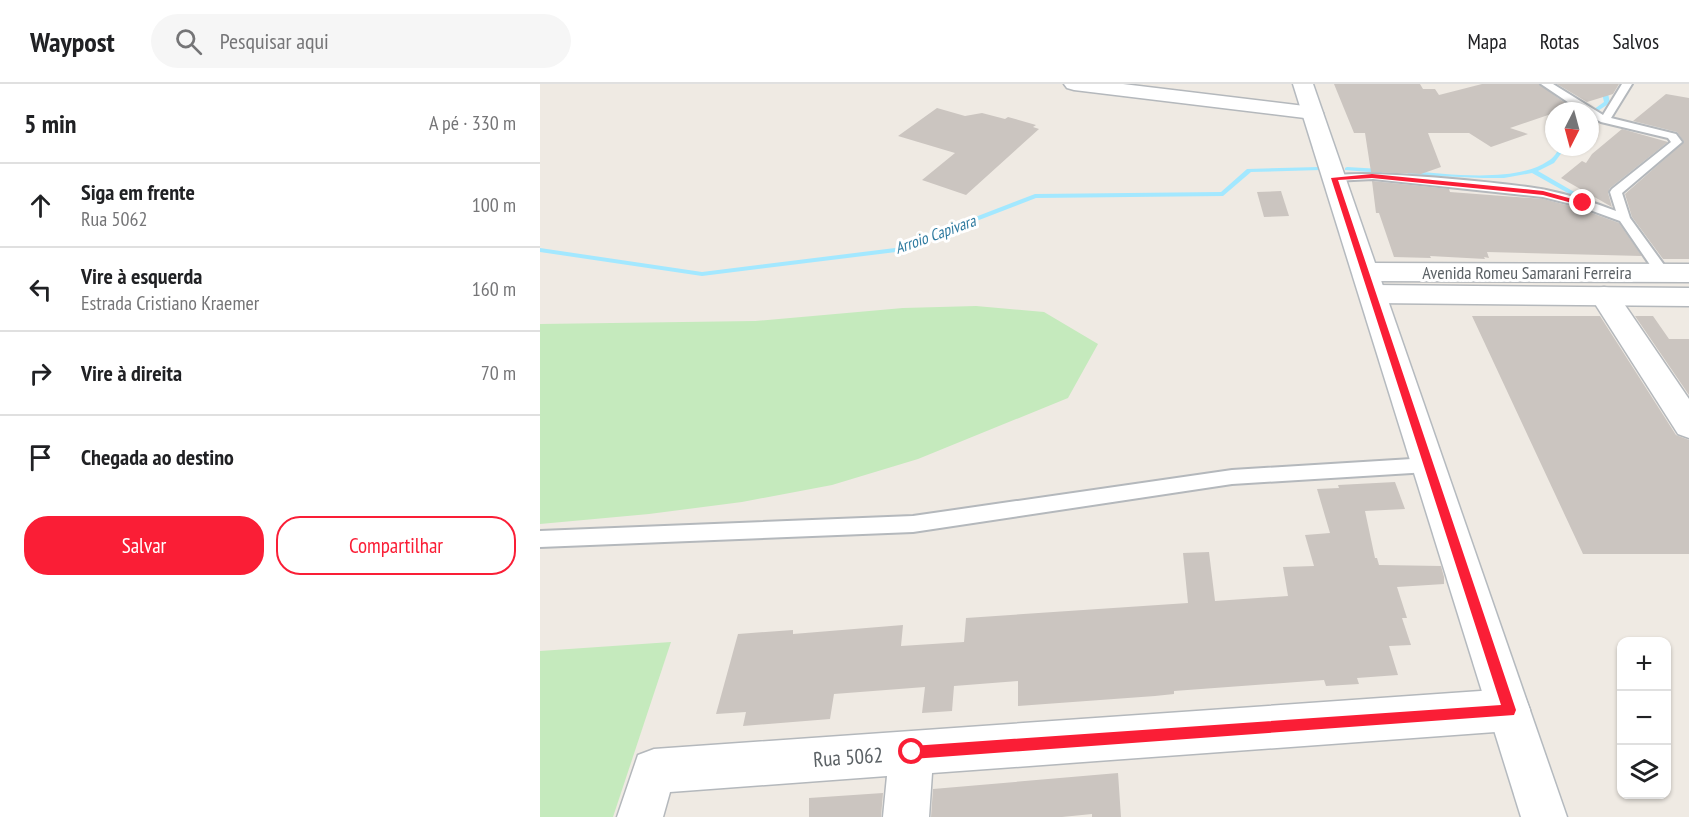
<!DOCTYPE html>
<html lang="pt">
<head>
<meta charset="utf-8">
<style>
  :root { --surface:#fff; --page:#f6f6f6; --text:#202124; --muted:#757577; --line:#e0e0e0; --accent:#fa1e36 }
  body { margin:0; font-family:"PT Sans Narrow",sans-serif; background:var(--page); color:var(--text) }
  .controls { position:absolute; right:18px; bottom:18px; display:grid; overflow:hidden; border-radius:12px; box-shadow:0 2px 4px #0004 }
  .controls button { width:54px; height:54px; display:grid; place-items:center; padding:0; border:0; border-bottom:2px solid var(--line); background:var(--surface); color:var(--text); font:30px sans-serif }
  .compass { position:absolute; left:1005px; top:18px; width:54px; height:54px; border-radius:50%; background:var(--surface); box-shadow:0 2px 4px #0004; rotate:186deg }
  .stop { position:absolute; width:18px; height:18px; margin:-14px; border:4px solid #fa1e36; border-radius:50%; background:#fff }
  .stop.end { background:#fa1e36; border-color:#fff; box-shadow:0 2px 6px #0008 }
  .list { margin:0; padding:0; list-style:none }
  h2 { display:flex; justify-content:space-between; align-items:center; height:78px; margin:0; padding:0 24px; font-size:26px }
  h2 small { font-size:20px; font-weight:400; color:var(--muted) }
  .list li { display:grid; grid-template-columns:39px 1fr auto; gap:18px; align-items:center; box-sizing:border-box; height:84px; padding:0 24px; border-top:2px solid var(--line) }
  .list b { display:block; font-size:22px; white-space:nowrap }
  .list p { margin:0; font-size:20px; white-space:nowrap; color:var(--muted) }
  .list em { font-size:20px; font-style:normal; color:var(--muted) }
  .actions { display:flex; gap:12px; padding:18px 24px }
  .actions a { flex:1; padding:14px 0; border:2px solid var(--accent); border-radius:24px; text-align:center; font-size:21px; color:var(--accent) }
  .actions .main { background:var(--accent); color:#fff }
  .icon { flex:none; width:33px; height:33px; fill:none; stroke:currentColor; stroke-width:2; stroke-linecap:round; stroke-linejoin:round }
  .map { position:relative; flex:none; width:1149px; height:733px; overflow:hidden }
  header { display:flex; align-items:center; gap:36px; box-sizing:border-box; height:84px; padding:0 30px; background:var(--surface); border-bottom:2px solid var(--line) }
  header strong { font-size:28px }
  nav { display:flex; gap:33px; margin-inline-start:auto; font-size:21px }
  .search { width:420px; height:54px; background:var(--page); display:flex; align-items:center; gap:15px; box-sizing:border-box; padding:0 21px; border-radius:33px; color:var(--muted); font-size:22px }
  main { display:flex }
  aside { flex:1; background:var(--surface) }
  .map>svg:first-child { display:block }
  .green { fill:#c5eabd }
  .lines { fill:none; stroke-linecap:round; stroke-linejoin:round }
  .stream { fill:#a3e8ff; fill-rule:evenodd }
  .building { fill:#cbc5c0 }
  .service-casing { stroke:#b4b8bc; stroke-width:4 }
  .minor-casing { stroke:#b4b8bc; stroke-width:3 }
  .tertiary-casing { stroke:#b4b8bc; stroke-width:3 }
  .secondary-casing { stroke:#b5babf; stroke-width:3 }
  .service { fill:#fff; fill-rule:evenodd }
  .minor { fill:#fff; fill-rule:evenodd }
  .tertiary { fill:#fff; fill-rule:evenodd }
  .secondary { fill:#fff; fill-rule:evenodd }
  .route { fill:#fa1e36 }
  .labels { text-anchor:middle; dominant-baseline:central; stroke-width:6; stroke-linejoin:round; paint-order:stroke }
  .far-water-label { font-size:16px; font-style:italic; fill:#2f7ba0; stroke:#fff }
  .street-label { font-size:18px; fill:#5b6165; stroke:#fff }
  .near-street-label { font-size:21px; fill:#5b6165; stroke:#fff }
</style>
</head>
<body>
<header>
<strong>Waypost</strong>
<div class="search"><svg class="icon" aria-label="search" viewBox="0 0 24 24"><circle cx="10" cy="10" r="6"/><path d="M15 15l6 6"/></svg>Pesquisar aqui</div>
<nav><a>Mapa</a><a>Rotas</a><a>Salvos</a></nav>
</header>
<main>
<aside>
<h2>5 min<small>A pé · 330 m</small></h2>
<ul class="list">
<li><svg class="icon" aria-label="ahead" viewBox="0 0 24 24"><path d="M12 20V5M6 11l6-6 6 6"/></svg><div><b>Siga em frente</b><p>Rua 5062</p></div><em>100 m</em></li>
<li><svg class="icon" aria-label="left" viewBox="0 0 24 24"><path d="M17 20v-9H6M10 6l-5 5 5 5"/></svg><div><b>Vire à esquerda</b><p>Estrada Cristiano Kraemer</p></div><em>160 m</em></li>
<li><svg class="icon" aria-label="right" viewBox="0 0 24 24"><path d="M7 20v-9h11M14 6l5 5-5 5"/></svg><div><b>Vire à direita</b></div><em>70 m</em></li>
<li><svg class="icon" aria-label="arrive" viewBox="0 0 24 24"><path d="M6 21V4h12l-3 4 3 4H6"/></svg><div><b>Chegada ao destino</b></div></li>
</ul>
<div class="actions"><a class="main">Salvar</a><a>Compartilhar</a></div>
</aside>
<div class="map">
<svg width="1149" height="733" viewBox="0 0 1149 733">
  <rect width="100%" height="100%" fill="#efeae3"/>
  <g class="green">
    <path d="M436,222L504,228L558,260L528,314L378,375L292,401L202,418L109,430L0,440V240L215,237L363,224Z"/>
    <path d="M131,558L73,733H0V567Z"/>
  </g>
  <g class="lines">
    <g class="stream">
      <path d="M1060,0H1066L1070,19L1050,32V28L1064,18Z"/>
      <path d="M1020,63H1026L1014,79L998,87L1055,120V122H1051L992,89L964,94H943L870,91L867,89L870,87C908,90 976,99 1008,77C1014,74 1017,68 1020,63Z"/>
      <path d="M779,83L781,84V86L711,88L683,112L496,114L356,168L162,192L0,168V164L162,188L355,164L495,110L681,108L707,85Z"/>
      <path d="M807,83L841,85L844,87L841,89L805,86V84Z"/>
    </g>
  </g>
  <g class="building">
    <path d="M794,0H880L883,5H895L899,11L942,0H999L1032,24L1014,27V29L970,44L988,50L951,63L929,49H888L901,83L881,90L831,88L825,49H814Z"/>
    <path d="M1017,0H1079L1073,10L1047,18Z"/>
    <path d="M1126,10L1149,14V175H1123L1092,133L1085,110L1144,58L1137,48L1093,37Z"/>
    <path d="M397,24L425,32L442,29L465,35L468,33L496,41L493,43L499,45L426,111L382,96L415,69L358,52Z"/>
    <path d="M1082,45L1128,58L1070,104L1068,109L1072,123L1021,94L1042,77L1046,79L1052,70Z"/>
    <path d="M832,97L909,105L910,108L1003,115L1038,124L1079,139L1102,172L947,168L949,174L944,173L945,175L890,172L891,174L854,173L839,129H836Z"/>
    <path d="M741,107L749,132L724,133L717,108Z"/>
    <path d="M932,232H1060L1136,351L1149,356V470H1043Z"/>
    <path d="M1095,232H1113L1129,255H1149V311Z"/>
    <path d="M855,398L865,425L825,427L835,474H837L839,481L901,482L904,493V500L857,503L867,534H862L871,561L849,562L858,591L817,594L819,600L786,602L784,596L634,607V610L615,612L478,622V597L414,602L412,627L382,629L385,603L294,610L290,635L203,642L206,628L176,630L198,550L253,546V550L363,541L361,562L424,558L426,534L648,519L643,469L669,468L675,517L748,512L743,483L774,482L765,451L790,449L777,405L799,404L798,401Z"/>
    <path d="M578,689L581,733H552V730L522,733H391L393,705Z"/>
    <path d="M343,709L341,733H269V714Z"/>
  </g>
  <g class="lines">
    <g class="service-casing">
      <g id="service">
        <path d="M1001,0H1013L1063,31L1082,0H1092L1071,34L1136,50L1142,58L1082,109L1090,134L1127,185L1129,188L1127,191H1117L1080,137L1039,122L1003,113L833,95L794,97L788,94C802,82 979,100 1006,106C1030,111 1053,118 1076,127L1070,108L1072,105L1131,58L1128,54L1061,38L1050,32V27H1041Z"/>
        <path d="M888,374L894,376L896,381L894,386L888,388L692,400L373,448L0,463V447L373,432L692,386Z"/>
      </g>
    </g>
    <g class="minor-casing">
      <g id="minor">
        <path d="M1064,203L1074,205L1149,315V354L1138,350L1050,212L1054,205Z"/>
        <path d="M969,605L984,611L990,626L984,641L969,647L392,689L389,733H343L347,692L130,708L123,733H77L98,671L114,665Z"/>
      </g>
    </g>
    <g class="tertiary-casing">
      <g id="tertiary">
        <path d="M524,0H583L773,23L780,25L783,29L780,33L773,35L534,6L527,4Z"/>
        <path d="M825,179L1149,180V198L825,197L816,194L812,188L816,182Z"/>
        <path d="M833,201L1149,204V222L833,219L823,217L819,210L823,203Z"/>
      </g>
    </g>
    <g class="secondary-casing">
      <path id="secondary" d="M753,0H773L1027,733H981Z"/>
    </g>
    <use href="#service" class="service"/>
    <use href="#minor" class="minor"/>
    <use href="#tertiary" class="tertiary"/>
    <use href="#secondary" class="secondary"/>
  </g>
  <path class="route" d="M832,90L1003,107L1047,119L1043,122L1003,111L832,94L798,96L976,626L974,631L372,675L368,673L366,668L368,664L372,662L961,621L791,94Z"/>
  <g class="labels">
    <g class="far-water-label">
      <text transform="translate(395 150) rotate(-20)">Arroio Capivara</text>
    </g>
    <g class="street-label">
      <text x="987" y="188">Avenida Romeu Samarani Ferreira</text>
    </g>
    <g class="near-street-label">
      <text transform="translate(308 673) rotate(-4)">Rua 5062</text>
    </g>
  </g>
</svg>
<div class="controls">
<button>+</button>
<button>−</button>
<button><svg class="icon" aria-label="layers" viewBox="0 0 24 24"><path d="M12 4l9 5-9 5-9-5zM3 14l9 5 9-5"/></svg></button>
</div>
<svg class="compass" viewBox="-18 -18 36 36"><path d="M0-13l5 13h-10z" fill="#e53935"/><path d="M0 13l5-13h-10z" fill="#757577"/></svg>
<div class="stop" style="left:372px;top:668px"></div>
<div class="stop end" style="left:1043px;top:119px"></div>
</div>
</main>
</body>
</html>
